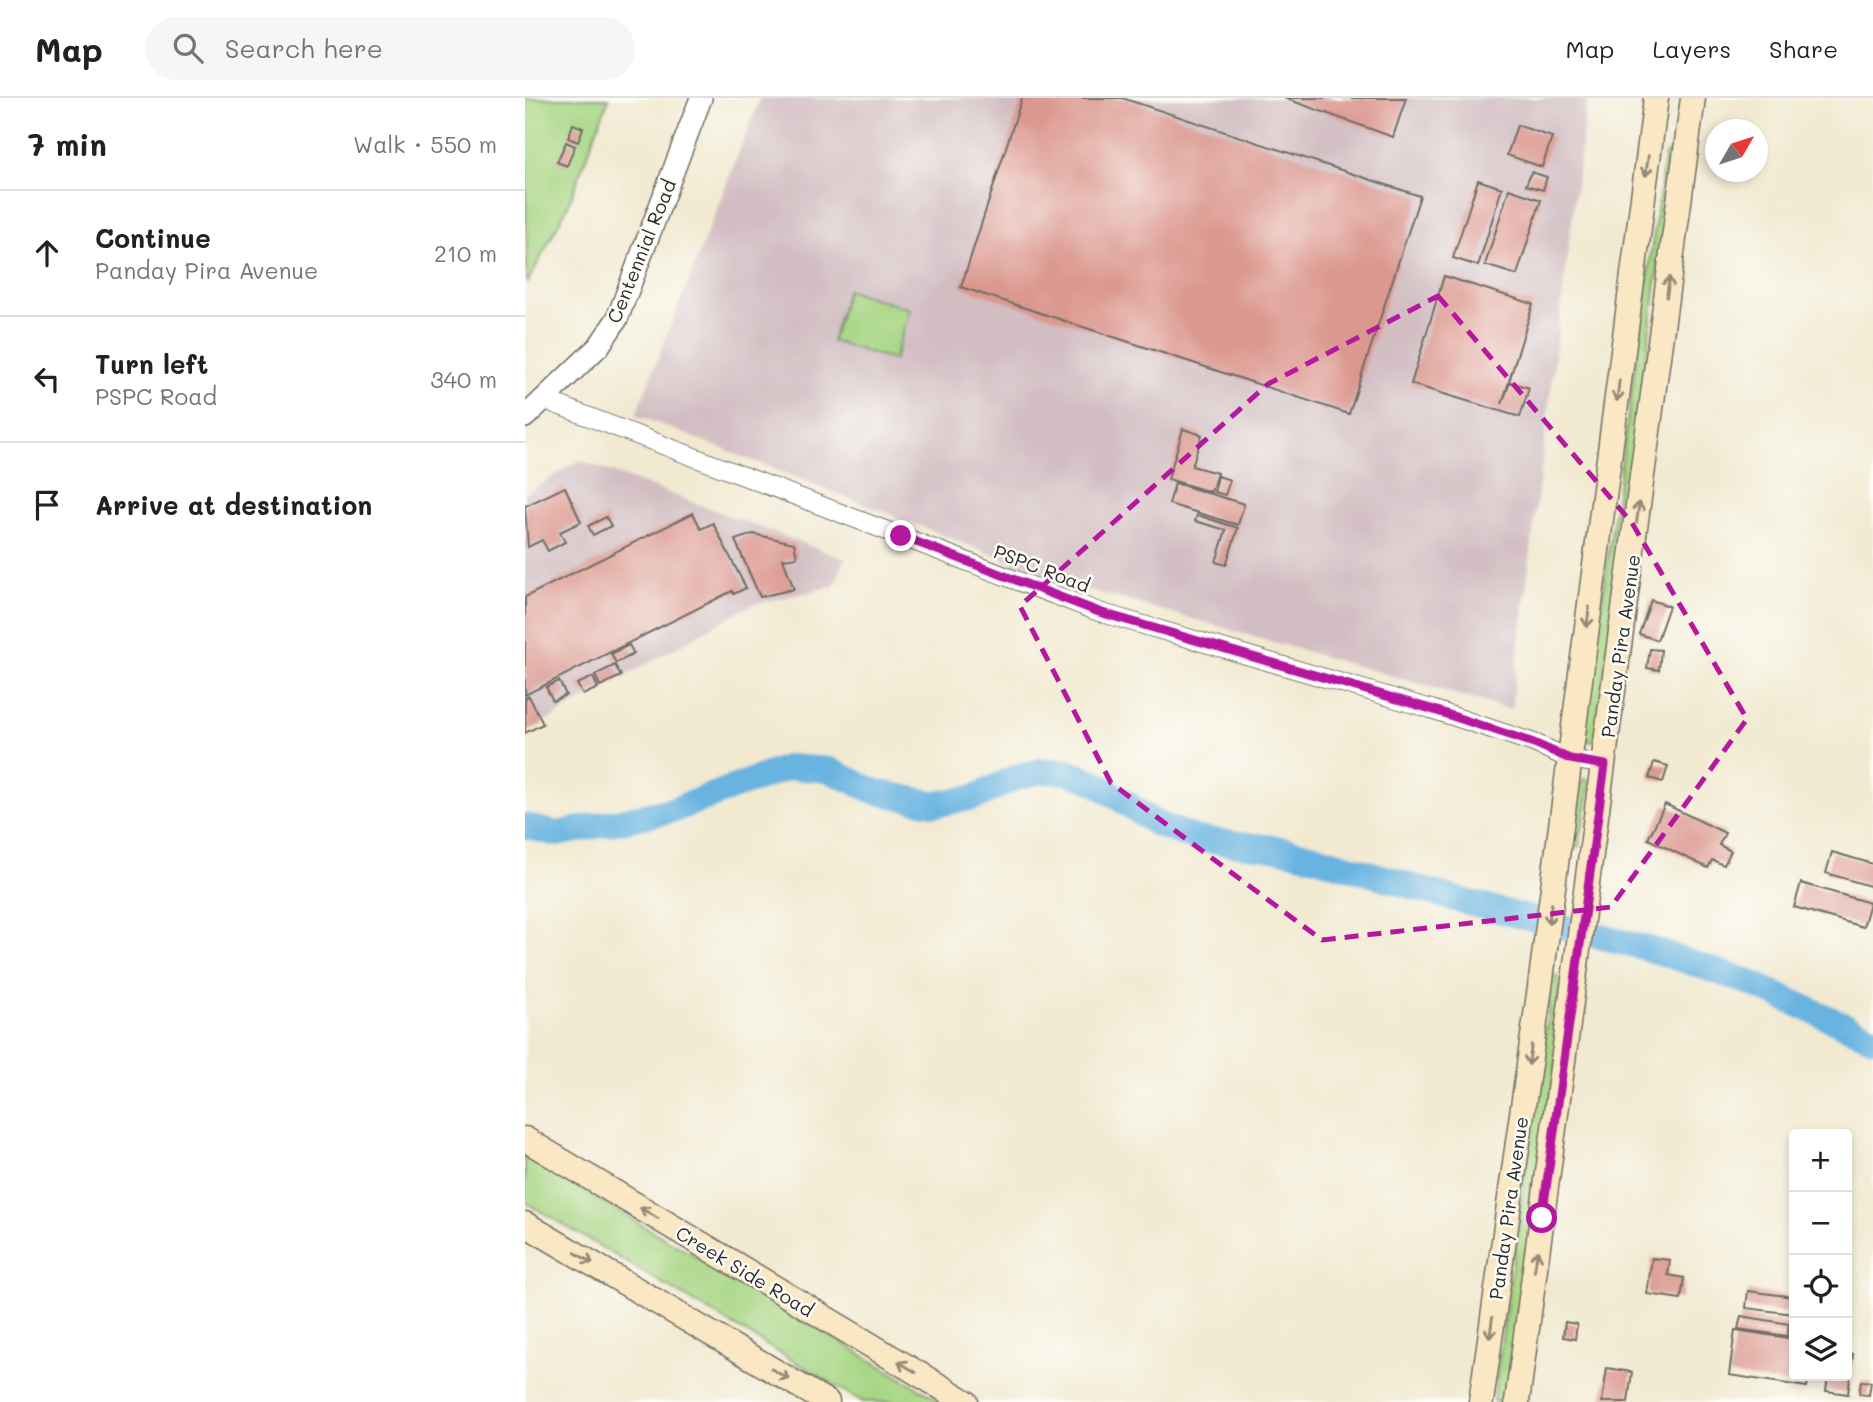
<!DOCTYPE html>
<html lang="en">
<head>
<meta charset="utf-8">
<style>
  :root { --surface:#fff; --page:#f6f6f6; --text:#202124; --muted:#757577; --line:#e0e0e0 }
  body { margin:0; font-family:Mali,sans-serif; background:var(--page); color:var(--text) }
  .controls { position:absolute; right:21px; bottom:21px; display:grid; overflow:hidden; border-radius:7px; box-shadow:0 4px 10px #0003 }
  .controls button { width:63px; height:63px; display:grid; place-items:center; padding:0; border:0; border-bottom:2px solid var(--line); background:var(--surface); color:var(--text); font:35px sans-serif }
  .compass { position:absolute; left:1180px; top:21px; width:63px; height:63px; border-radius:50%; background:var(--surface); box-shadow:0 4px 10px #0003; rotate:51deg }
  .stop { position:absolute; width:21px; height:21px; margin:-16px; border:5px solid #b5179e; border-radius:50%; background:#fff }
  .stop.end { background:#b5179e; border-color:#fff; box-shadow:0 2px 7px #0008 }
  .list { margin:0; padding:0; list-style:none }
  h2 { display:flex; justify-content:space-between; align-items:center; height:91px; margin:0; padding:0 28px; font-size:30px }
  h2 small { font-size:23px; font-weight:400; color:var(--muted) }
  .list li { display:grid; grid-template-columns:46px 1fr auto; gap:21px; align-items:center; box-sizing:border-box; height:126px; padding:0 28px; border-top:2px solid var(--line) }
  .list b { display:block; font-size:26px; white-space:nowrap }
  .list p { margin:0; font-size:23px; white-space:nowrap; color:var(--muted) }
  .list em { font-size:23px; font-style:normal; color:var(--muted) }
  .icon { flex:none; width:38px; height:38px; fill:none; stroke:currentColor; stroke-width:2; stroke-linecap:round; stroke-linejoin:round }
  .map { position:relative; flex:none; width:1348px; height:1304px; overflow:hidden }
  header { display:flex; align-items:center; gap:42px; box-sizing:border-box; height:98px; padding:0 35px; background:var(--surface); border-bottom:2px solid var(--line) }
  header strong { font-size:33px }
  nav { display:flex; gap:38px; margin-inline-start:auto; font-size:24px }
  .search { width:490px; height:63px; background:var(--page); display:flex; align-items:center; gap:18px; box-sizing:border-box; padding:0 24px; border-radius:38px; color:var(--muted); font-size:26px }
  main { display:flex }
  aside { flex:1; background:var(--surface) }
  .map>svg:first-child { display:block }
  .industrial { fill:#d2bec2 }
  .green { fill:#a7d684; stroke:#698058; stroke-width:2 }
  .lines { fill:none; stroke-linecap:round; stroke-linejoin:round }
  .river { stroke:#68b3e0; stroke-width:26 }
  .building { fill:#db988f }
  .minor-casing { stroke:#706e65; stroke-width:20 }
  .tertiary-casing { stroke:#706e65; stroke-width:24 }
  .secondary-casing { stroke:#706e65; stroke-width:27 }
  .minor { stroke:#fff; stroke-width:18 }
  .tertiary { stroke:#fff; stroke-width:21 }
  .secondary { stroke:#fae7c3; stroke-width:24 }
  .oneway { stroke:#928977 }
  .route { stroke:#b5179e; stroke-width:9 }
  .marked { fill:none; stroke:#b5179e; stroke-width:5; stroke-dasharray:14 9; stroke-linejoin:round }
  .labels { text-anchor:middle; dominant-baseline:central; stroke-width:5; stroke-linejoin:round; paint-order:stroke }
  .street-label { font-size:19px; fill:#2b2b2b; stroke:#fdfcf7 }
</style>
</head>
<body>
<header>
<strong>Map</strong>
<div class="search"><svg class="icon" aria-label="search" viewBox="0 0 24 24"><circle cx="10" cy="10" r="6"/><path d="M15 15l6 6"/></svg>Search here</div>
<nav><a>Map</a><a>Layers</a><a>Share</a></nav>
</header>
<main>
<aside>
<h2>7 min<small>Walk · 550 m</small></h2>
<ul class="list">
<li><svg class="icon" aria-label="ahead" viewBox="0 0 24 24"><path d="M12 20V5M6 11l6-6 6 6"/></svg><div><b>Continue</b><p>Panday Pira Avenue</p></div><em>210 m</em></li>
<li><svg class="icon" aria-label="left" viewBox="0 0 24 24"><path d="M17 20v-9H6M10 6l-5 5 5 5"/></svg><div><b>Turn left</b><p>PSPC Road</p></div><em>340 m</em></li>
<li><svg class="icon" aria-label="arrive" viewBox="0 0 24 24"><path d="M6 21V4h12l-3 4 3 4H6"/></svg><div><b>Arrive at destination</b></div></li>
</ul>
</aside>
<div class="map">
<svg width="1348" height="1304" viewBox="0 0 1348 1304">
  <rect width="100%" height="100%" fill="#fdfcf7"/>
  <filter id="ink" filterUnits="userSpaceOnUse"><feTurbulence type="fractalNoise" baseFrequency=".0143" numOctaves="2"/><feDisplacementMap in="SourceGraphic" scale="14" xChannelSelector="R" yChannelSelector="G"/><feConvolveMatrix kernelMatrix="1 2 1 2 8 2 1 2 1" color-interpolation-filters="sRGB"/></filter>
  <filter id="wash" filterUnits="userSpaceOnUse"><feTurbulence type="fractalNoise" baseFrequency=".00686" numOctaves="4" result="noise"/><feDisplacementMap in="SourceGraphic" scale="28" xChannelSelector="R" yChannelSelector="G"/><feGaussianBlur stdDeviation="1.57" result="paint"/><feColorMatrix in="noise" values="0 0 0 0 0 0 0 0 0 0 0 0 0 0 0 0 0 1.4 0 .05"/><feComposite in="paint" operator="in"/></filter>
  <g filter="url(#wash)">
    <rect width="100%" height="100%" fill="#f1e9d0"/>
    <g class="industrial">
      <path d="M235,0H1062L986,612L541,485L111,317Z"/>
      <path d="M55,362L320,461L309,488L226,507L0,635V396Z"/>
    </g>
    <g class="green">
      <path d="M0,0H84L43,107L2,186Z"/>
      <path d="M1149,51L1070,643H1062L1058,635L1140,57Z"/>
      <path d="M322,192L385,211L369,262L307,243Z"/>
      <path d="M1058,681H1063L1065,687L1054,749L1046,748Z"/>
      <path d="M1028,878L1034,879L1032,955L982,1304H968Z"/>
      <path d="M0,1058L417,1304H338L0,1104Z"/>
    </g>
    <g class="lines">
      <path class="river" d="M0,728L32,736L148,712L264,669L304,672L351,694L412,706L451,699L494,678L516,673L542,674L570,684L630,725L672,741L756,751L791,759L922,799L1128,852L1223,884L1348,940"/>
    </g>
    <g id="blocks">
      <g class="building">
        <path d="M497,0H597L895,98L824,316L436,189Z"/>
        <path d="M759,0H881L868,39Z"/>
        <path d="M48,26L58,30L53,44L43,40Z"/>
        <path d="M992,27L1027,39L1017,69L982,57Z"/>
        <path d="M41,44L50,48L42,68L32,64Z"/>
        <path d="M1006,74L1022,79L1018,92L1001,87Z"/>
        <path d="M953,82L977,90L953,168L928,160Z"/>
        <path d="M984,91L1016,102L992,177L960,167Z"/>
        <path d="M919,178L1008,206L977,306L985,284L1004,290L995,319L886,286Z"/>
        <path d="M658,331L677,337L667,368L692,375L686,394L643,381Z"/>
        <path d="M693,378L705,382L700,397L689,394Z"/>
        <path d="M650,385L719,406L713,427L644,406Z"/>
        <path d="M40,389L56,424L35,434L40,444L23,453L17,442L3,449L0,408Z"/>
        <path d="M168,415L176,431L188,425L221,490L209,496L207,493L0,597V499Z"/>
        <path d="M672,417L713,430L701,467L691,464L701,432L670,423Z"/>
        <path d="M81,419L86,428L68,437L63,428Z"/>
        <path d="M228,436L269,445L272,459L258,461L269,491L235,499L210,442Z"/>
        <path d="M1126,502L1144,508L1132,542L1114,536Z"/>
        <path d="M104,547L109,556L91,565L86,556Z"/>
        <path d="M1125,551L1136,552L1134,572L1122,570Z"/>
        <path d="M90,567L96,578L75,588L70,577Z"/>
        <path d="M68,579L73,590L58,597L52,586Z"/>
        <path d="M34,583L41,597L28,603L21,589Z"/>
        <path d="M4,598L18,626L0,635V600Z"/>
        <path d="M1129,664L1143,668L1138,684L1124,680Z"/>
        <path d="M1140,706L1200,735L1194,747L1206,753L1199,767L1187,762L1183,770L1123,741Z"/>
        <path d="M1307,754L1348,766V789L1301,775Z"/>
        <path d="M1276,785L1345,805L1338,829L1269,809Z"/>
        <path d="M1127,1160L1145,1162L1143,1177L1159,1180L1156,1201L1122,1196Z"/>
        <path d="M1223,1193L1269,1199V1216L1221,1210Z"/>
        <path d="M1216,1218L1264,1226L1262,1238L1213,1231Z"/>
        <path d="M1040,1224L1052,1226L1050,1241L1038,1239Z"/>
        <path d="M1210,1232L1269,1241V1278H1284L1282,1289L1204,1277Z"/>
        <path d="M1322,1255L1328,1256L1323,1296L1301,1293L1303,1278H1322Z"/>
        <path d="M1082,1270L1107,1274L1103,1304H1077Z"/>
        <path d="M1336,1283L1346,1284L1344,1297L1334,1296Z"/>
      </g>
    </g>
  </g>
  <g filter="url(#ink)">
    <use href="#blocks" fill-opacity="0" stroke="#706e65" stroke-width="2"/>
    <g class="lines">
      <g class="minor-casing">
        <path id="minor" d="M20,302L574,514L906,611L1009,645L1045,661L1080,667"/>
      </g>
      <g class="tertiary-casing">
        <path id="tertiary" d="M0,319L74,248L92,221L176,0"/>
      </g>
      <g class="secondary-casing">
        <g id="secondary">
          <path d="M0,1041L441,1304"/>
          <path d="M0,1126L302,1304"/>
          <path d="M956,1304L1015,889L1131,0"/>
          <path d="M992,1304L1168,0"/>
        </g>
      </g>
      <use href="#minor" class="minor"/>
      <use href="#tertiary" class="tertiary"/>
      <use href="#secondary" class="secondary"/>
    </g>
    <defs><path id="oneway-shaft" d="M-6 0H5M1.5-3L5.5 0L1.5 3" fill="none" stroke-width="1.6" stroke-linecap="round" stroke-linejoin="round" transform="scale(1.75)"/></defs>
    <g class="oneway">
      <use href="#oneway-shaft" transform="translate(1122 68) rotate(97)"/>
      <use href="#oneway-shaft" transform="translate(1143 189) rotate(-82)"/>
      <use href="#oneway-shaft" transform="translate(1093 293) rotate(97)"/>
      <use href="#oneway-shaft" transform="translate(1113 414) rotate(-82)"/>
      <use href="#oneway-shaft" transform="translate(1063 519) rotate(97)"/>
      <use href="#oneway-shaft" transform="translate(1025 816) rotate(98)"/>
      <use href="#oneway-shaft" transform="translate(1005 957) rotate(98)"/>
      <use href="#oneway-shaft" transform="translate(124 1115) rotate(-149)"/>
      <use href="#oneway-shaft" transform="translate(59 1160) rotate(31)"/>
      <use href="#oneway-shaft" transform="translate(1011 1163) rotate(-81)"/>
      <use href="#oneway-shaft" transform="translate(966 1230) rotate(98)"/>
      <use href="#oneway-shaft" transform="translate(382 1269) rotate(-149)"/>
      <use href="#oneway-shaft" transform="translate(255 1276) rotate(31)"/>
    </g>
  </g>
  <g class="lines" filter="url(#ink)">
    <path class="route" d="M376,438L574,514L906,611L1009,645L1045,661L1080,667L1017,1120"/>
  </g>
  <path class="marked" d="M913,198L1107,425L1222,621L1086,809L797,842L586,685L495,508L743,286Z"/>
  <g class="labels">
    <g class="street-label">
      <text transform="translate(116 153) rotate(-68)">Centennial Road</text>
      <text transform="translate(517 470) rotate(21)">PSPC Road</text>
      <text transform="translate(1095 548) rotate(-82)">Panday Pira Avenue</text>
      <text transform="translate(983 1110) rotate(-82)">Panday Pira Avenue</text>
      <text transform="translate(220 1173) rotate(31)">Creek Side Road</text>
    </g>
  </g>
</svg>
<div class="controls">
<button>+</button>
<button>−</button>
<button><svg class="icon" aria-label="locate" viewBox="0 0 24 24"><circle cx="12" cy="12" r="6"/><path d="M12 2v4M12 18v4M2 12h4M18 12h4"/></svg></button>
<button><svg class="icon" aria-label="layers" viewBox="0 0 24 24"><path d="M12 4l9 5-9 5-9-5zM3 14l9 5 9-5"/></svg></button>
</div>
<svg class="compass" viewBox="-18 -18 36 36"><path d="M0-13l5 13h-10z" fill="#e53935"/><path d="M0 13l5-13h-10z" fill="#757577"/></svg>
<div class="stop" style="left:1017px;top:1120px"></div>
<div class="stop end" style="left:376px;top:438px"></div>
</div>
</main>
</body>
</html>
